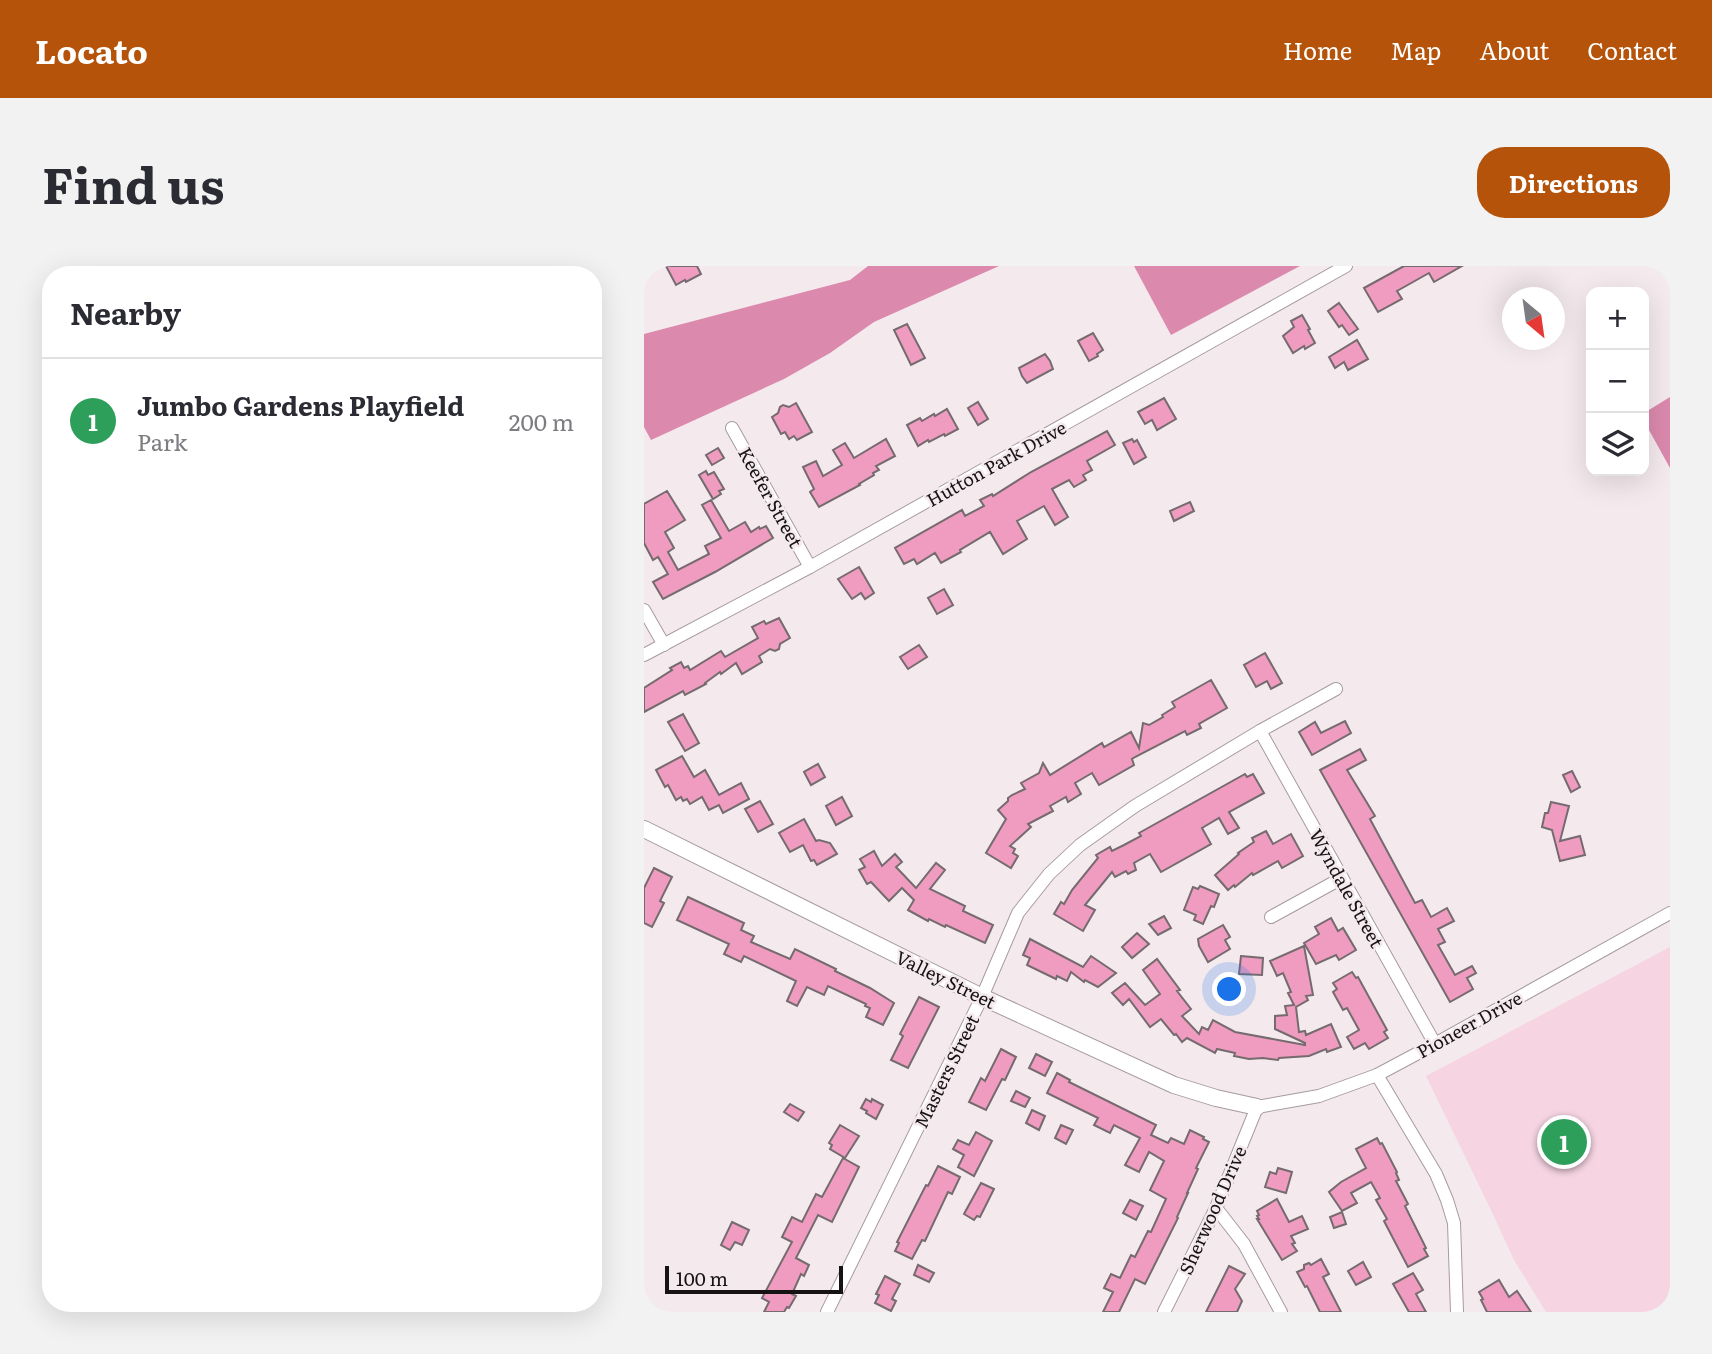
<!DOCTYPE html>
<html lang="en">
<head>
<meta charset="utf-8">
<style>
  :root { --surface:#fff; --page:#f2f2f3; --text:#2b2b33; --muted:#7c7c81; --line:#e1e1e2; --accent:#b45309 }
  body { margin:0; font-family:Literata,serif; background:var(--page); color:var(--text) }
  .controls { position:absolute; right:21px; top:21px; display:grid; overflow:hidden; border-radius:14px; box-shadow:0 7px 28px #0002 }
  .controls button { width:63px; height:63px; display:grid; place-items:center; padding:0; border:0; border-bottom:2px solid var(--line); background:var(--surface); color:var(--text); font:35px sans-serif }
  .compass { position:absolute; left:858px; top:21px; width:63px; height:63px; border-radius:50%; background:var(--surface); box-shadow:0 7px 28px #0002; rotate:151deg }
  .scale { position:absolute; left:21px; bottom:18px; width:178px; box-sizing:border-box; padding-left:7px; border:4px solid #171315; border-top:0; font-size:19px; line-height:24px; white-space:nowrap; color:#171315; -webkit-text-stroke:5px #f4e9ed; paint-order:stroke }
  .you { position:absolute; left:586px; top:724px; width:24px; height:24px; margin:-18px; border:5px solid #fff; border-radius:50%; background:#1a73e8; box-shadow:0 0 0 10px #1a73e833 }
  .badge { display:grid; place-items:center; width:46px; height:46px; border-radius:50%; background:var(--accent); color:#fff; font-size:23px; font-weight:700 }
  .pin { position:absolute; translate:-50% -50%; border:4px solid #fff; box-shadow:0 2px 7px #0006 }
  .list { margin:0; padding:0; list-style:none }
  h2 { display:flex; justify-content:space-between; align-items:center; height:91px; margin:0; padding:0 28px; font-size:30px }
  h2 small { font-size:23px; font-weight:400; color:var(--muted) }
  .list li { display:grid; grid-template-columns:46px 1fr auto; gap:21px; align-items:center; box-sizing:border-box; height:126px; padding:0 28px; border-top:2px solid var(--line) }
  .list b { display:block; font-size:26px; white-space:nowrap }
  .list p { margin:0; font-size:23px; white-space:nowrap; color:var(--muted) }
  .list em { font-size:23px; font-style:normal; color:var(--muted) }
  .icon { flex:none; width:38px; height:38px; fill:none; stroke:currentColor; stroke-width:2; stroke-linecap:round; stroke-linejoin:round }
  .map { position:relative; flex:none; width:1026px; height:1046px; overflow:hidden; border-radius:28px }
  header { display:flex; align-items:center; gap:42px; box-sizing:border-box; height:98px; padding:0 35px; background:var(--accent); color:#fff }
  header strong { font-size:33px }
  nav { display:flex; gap:38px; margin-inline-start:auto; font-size:24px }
  .intro { display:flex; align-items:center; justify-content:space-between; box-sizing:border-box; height:168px; padding:0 42px }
  h1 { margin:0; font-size:49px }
  .button { padding:18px 32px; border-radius:28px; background:var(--accent); color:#fff; font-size:24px; font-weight:700 }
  main { display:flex; gap:42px; padding:0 42px }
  aside { flex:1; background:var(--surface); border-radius:28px; box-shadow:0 7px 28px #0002 }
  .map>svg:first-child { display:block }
  .green { fill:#f6d4e2 }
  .forest { fill:#db89ad }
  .building { fill:#ef9cc0; stroke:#756b6f; stroke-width:2 }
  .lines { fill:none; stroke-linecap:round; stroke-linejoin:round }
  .minor-casing { stroke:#a69b9f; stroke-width:14 }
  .major-casing { stroke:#a69b9f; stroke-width:18 }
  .minor { stroke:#fff; stroke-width:12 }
  .major { stroke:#fff; stroke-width:16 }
  .labels { text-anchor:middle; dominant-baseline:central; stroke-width:5; stroke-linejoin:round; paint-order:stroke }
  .street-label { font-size:18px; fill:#171315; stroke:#f4e9ed }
</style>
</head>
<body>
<header>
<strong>Locato</strong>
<nav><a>Home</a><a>Map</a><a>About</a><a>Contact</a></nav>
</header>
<div class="intro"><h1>Find us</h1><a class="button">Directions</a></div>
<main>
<aside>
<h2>Nearby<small></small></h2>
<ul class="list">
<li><span class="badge" style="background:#2e9e5b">1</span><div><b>Jumbo Gardens Playfield</b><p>Park</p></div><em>200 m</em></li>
</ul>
</aside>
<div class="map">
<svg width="1026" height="1046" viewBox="0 0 1026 1046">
  <rect width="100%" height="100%" fill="#f4e9ed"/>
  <path class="green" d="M1026,681V1046H902L870,994L846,942L782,810Z"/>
  <g class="forest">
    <path d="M224,0H355L230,56L186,87L140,113L7,174L0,161V68L206,14Z"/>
    <path d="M490,0H656L527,69Z"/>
    <path d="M1026,131V202L1000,155V147Z"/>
  </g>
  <g class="building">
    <path d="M22,0H53L57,8L42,16L41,14L32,19Z"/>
    <path d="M760,0H818L790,16L785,7L753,25L758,33L734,46L720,22Z"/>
    <path d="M695,37L714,63L705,69L698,59L695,61L684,45Z"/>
    <path d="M658,49L666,63L664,64L671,77L661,83L660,80L649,87L639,70L650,61L647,55Z"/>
    <path d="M263,58L281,92L267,99L250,64Z"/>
    <path d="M449,67L459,84L453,88L454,90L445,95L434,75Z"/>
    <path d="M713,74L724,93L704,104L700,96L691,102L685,91Z"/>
    <path d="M401,88L406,95L409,103L383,117L378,110L375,102Z"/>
    <path d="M520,132L532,153L513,164L508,154L501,158L494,146Z"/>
    <path d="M334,136L344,153L334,159L324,142Z"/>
    <path d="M152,137L168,166L153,174L150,170L145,173L141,166L137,168L128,151L134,147L136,141L139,139L145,141Z"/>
    <path d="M303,143L314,163L301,170L300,168L285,176L284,174L274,180L263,159L276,152L278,155L290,148L291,150Z"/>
    <path d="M463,165L471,179L443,195L448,204L439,209L442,214L430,221L425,214L408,223L424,251L411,259L400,240L373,255L383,273L359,288L346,266L316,284L317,286L297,297L291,287L273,298L270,293L260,298L251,282L318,244L321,250L340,240L336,234L348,228L349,230L387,206Z"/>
    <path d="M242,173L251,190L232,200L235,204L229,207L230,209L215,218L216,219L175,241L166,226L170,223L159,201L172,195L179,210L198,199L189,184L201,177L210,192Z"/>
    <path d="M488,173L490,176L493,174L502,191L490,198L479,177Z"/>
    <path d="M74,182L80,192L68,199L62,189Z"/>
    <path d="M62,205L64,209L70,206L80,223L75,225L77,228L69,233L55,209Z"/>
    <path d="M23,225L41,254L21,266L30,282L24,286L34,304L65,288L61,280L77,272L58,239L67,234L85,265L101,256L107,266L115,261L116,263L122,260L129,272L71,306L19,333L9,316L24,308L14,291L9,294L0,277V238Z"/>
    <path d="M546,236L550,245L530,255L526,245Z"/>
    <path d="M215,301L230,327L221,333L217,327L208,333L194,313Z"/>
    <path d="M300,323L309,339L293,348L284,332Z"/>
    <path d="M135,352L146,372L136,378L135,383L131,385L126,383L115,390L118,396L98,408L92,397L77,408L76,406L61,417L62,418L41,429L39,425L0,446V422L28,404L26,402L37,396L40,402L44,400L46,404L77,385L81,391L114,372L108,361L120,355L122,358Z"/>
    <path d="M275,379L283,391L264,403L256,391Z"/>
    <path d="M621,387L638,417L627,423L623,415L612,421L600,399Z"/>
    <path d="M567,414L583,442L555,458L557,462L543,469L541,465L491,491L488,493L490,499L455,519L448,507L431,517L437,528L424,536L422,531L406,540L409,545L384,558L387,561L366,580L371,583L369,587L374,590L367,602L342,587L362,553L354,544L364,535V532L368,529L381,523L377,517L395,507L399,497L406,509L458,477L460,481L487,466L495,482L499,457L505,459L519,451L518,449L531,441L528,436Z"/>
    <path d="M39,448L55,477L41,485L24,456Z"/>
    <path d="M701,455L707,467L668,489L655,466L671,456L677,467Z"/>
    <path d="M716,483L722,494L703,504L731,550L726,553L771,637L778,634L787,651L803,642L810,655L794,663L801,676L794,679L811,709L828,700L832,707L823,712L829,723L806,736L676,504Z"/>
    <path d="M38,490L50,511L61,504L75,529L97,517L105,533L79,547L75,539L65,544L58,531L46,538L43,533L39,535L37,531L32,534L24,519L21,521L12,504Z"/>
    <path d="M174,498L181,511L167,519L160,506Z"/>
    <path d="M928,505L936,521L927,526L919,509Z"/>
    <path d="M601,508L603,511L609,508L620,527L585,546L595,562L584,568L575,552L558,562L567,578L517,606L506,588L490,597L492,604L484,608L482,605L471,611L468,606L441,639L451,644L439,665L410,648L417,636L420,638L428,624L454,592L452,589L466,581L468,585L480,579L497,570L495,567Z"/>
    <path d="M198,531L208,550L192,559L182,540Z"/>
    <path d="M116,535L129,558L114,566L101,543Z"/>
    <path d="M907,536L925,540L916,575L936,570L941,589L916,595L908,564L898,561L901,547H904Z"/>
    <path d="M160,553L172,575L175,574L186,577L193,588L173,599L170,594L167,595L159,579L146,586L135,567Z"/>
    <path d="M622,565L629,578L647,568L659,590L638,602L634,595L609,609L608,607L591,621L590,619L584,624L571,609L595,588L594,587L610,576L608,572Z"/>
    <path d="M230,585L238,600L251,588L258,596L252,601L272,622L292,597L301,604L286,623L321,640L319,645L349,659L341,677L302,659L301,661L285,653L284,655L264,644L270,634L258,622L245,635L227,616L223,618L215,604L221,601L216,593Z"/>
    <path d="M10,602L28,611L16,635L20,637L8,661L0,657V622Z"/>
    <path d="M556,620L575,628L570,641L567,640L559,658L550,654L552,649L540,644L549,621L554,623Z"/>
    <path d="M44,631L100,657L97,664L110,670L107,676L146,693L151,683L192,703L191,705L226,722L250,737L239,759L222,751L226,742L221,740L222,738L184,720L180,729L163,721L153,740L143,735L152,715L100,690L97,696L80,688L85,678L33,654Z"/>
    <path d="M520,650L527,662L514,669L505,658Z"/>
    <path d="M687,652L694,665L699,662L712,684L695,694L692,689L672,698L660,677L675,668L671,661Z"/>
    <path d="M579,659L586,671L581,674L586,683L564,696L555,680L554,673Z"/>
    <path d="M493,667L505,678L488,692L478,681Z"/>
    <path d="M386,673L439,701L447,690L472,707L454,721L441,714L440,716L427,706L423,715L413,710L412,713L383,699L386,692L379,689Z"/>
    <path d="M660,680L669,729L662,730L664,734L652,741L655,766L661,765L662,769L687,758L697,781L683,786L682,783L665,790L635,792L634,794L619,792L605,793L590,790L591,787L573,783L571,787L543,772L538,776L532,768L530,769L517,753L506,761L485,733L479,739L468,727L481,717L501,739L516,728L499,704L513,693L536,724L533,725L547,743L538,750L555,768L558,761L564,764L569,754L591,766L661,779V777L631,763V750L643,749L641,740L650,739L644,727L647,726L639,707L633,710L626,695Z"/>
    <path d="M597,690L619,692L618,709L595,708Z"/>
    <path d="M708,706L712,712L714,711L743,764L740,766L744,772L725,783L721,777L710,783L703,771L715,764L703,742L699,744L689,726L693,723L689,717Z"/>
    <path d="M275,731L295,741L264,802L247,794L259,770L256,768Z"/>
    <path d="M357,783L372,791L361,814L358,813L342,844L325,836L337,812L341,815Z"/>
    <path d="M392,788L408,796L401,810L385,802Z"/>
    <path d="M413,807L426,814L425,816L512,859L507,869L524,877L527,872L540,878L546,864L560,871L559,873L565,876L552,902L554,903L543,927H544L533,951L534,952L501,1018L491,1013L475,1046H459L469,1026L460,1022L467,1008L476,1012L487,989L491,991L504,965L507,966L522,933L506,924L520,895L505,886L495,906L481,899L496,872L470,859L466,867L450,859L454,852L403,827Z"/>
    <path d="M372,825L386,832L381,841L367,835Z"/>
    <path d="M222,833L227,836L228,833L239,839L232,853L222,847L223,845L217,842Z"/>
    <path d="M146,838L160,846L154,855L140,846Z"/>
    <path d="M388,844L401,850L395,864L382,857Z"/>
    <path d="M196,859L215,870L201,892L186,883L188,879L185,877Z"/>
    <path d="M417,859L429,864L422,878L411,872Z"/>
    <path d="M332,866L348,875L330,910L314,901L320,889L309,883L314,874L325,879Z"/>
    <path d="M733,872L736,878L738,877L753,906L752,907L755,914L752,915L764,938L761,940L782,982L780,983L784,990L764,1001L740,955L743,953L732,934L736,932L727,916L707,927L713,937L698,945L685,926L697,916L722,902L712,883Z"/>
    <path d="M199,892L215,901L188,956L174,949L152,992L165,999L160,1010L157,1008L148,1028L152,1030L145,1042L143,1041L140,1046H120L125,1036L118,1032L148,976L138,971L148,951L158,956L172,928L178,931Z"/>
    <path d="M294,900L316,911L308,928L304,926L281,975L278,974L268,993L251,985L255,977L253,976L282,919L284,920Z"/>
    <path d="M634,902L648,906L642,927L621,921L626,906L632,908Z"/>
    <path d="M337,917L350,923L336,951L333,950L330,954L320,948Z"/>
    <path d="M633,933L645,956L658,950L664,963L647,970L651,977L648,978L653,985L638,994L613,953H615L613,950L615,949L613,945Z"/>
    <path d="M486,934L499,940L492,954L479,947Z"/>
    <path d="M698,946L702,958L690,962L686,951Z"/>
    <path d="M88,956L105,964L98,979L91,976L86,984L77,979Z"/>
    <path d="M677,993L685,1008L679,1011L697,1046H676L663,1020L661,1021L653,1006L660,1003V999L665,997L667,999Z"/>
    <path d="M719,996L727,1011L712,1019L704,1005Z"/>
    <path d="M274,999L290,1007L285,1016L270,1009Z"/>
    <path d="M585,1000L601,1008L591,1023L598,1035L593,1046H562Z"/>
    <path d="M769,1007L779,1024L772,1028L782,1046H765L749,1018Z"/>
    <path d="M241,1010L256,1018L248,1033L252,1035L247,1045L231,1037L235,1029L232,1028Z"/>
    <path d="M855,1014L865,1031L873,1025L887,1046H843L837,1034L839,1033L835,1026Z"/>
  </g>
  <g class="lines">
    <g class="minor-casing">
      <g id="minor">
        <path d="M88,162L166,301"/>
        <path d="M0,344L20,379"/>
        <path d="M0,389L166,301L702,0"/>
        <path d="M616,465L791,778"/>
        <path d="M627,651L698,612"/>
        <path d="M733,809L792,908L803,934L810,957L813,1046"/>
        <path d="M572,942L600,978L637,1046"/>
        <path d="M183,1046L338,731L374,647L405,608L436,579L491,540L616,465L692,423"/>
        <path d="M520,1046L572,942L613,841L675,830L733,809L791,778L1026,647"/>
      </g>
    </g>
    <g class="major-casing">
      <path id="major" d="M0,563L338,731L530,819L572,832L613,841"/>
    </g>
    <use href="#minor" class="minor"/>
    <use href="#major" class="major"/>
  </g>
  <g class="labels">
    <g class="street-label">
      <text transform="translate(352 197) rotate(-29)">Hutton Park Drive</text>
      <text transform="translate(127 231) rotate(61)">Keefer Street</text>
      <text transform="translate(703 622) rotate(61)">Wyndale Street</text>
      <text transform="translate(302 713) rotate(26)">Valley Street</text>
      <text transform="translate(825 758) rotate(-29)">Pioneer Drive</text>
      <text transform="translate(302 805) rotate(-64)">Masters Street</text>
      <text transform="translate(568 944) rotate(-66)">Sherwood Drive</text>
    </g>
  </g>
</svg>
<div class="controls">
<button>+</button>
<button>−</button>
<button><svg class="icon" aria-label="layers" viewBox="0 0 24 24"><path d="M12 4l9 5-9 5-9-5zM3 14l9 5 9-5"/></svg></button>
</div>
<svg class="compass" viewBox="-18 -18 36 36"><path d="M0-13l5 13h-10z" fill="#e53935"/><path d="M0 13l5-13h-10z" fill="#7c7c81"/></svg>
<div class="scale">100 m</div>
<div class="you"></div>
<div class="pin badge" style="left:920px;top:876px;background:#2e9e5b">1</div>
</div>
</main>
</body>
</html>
